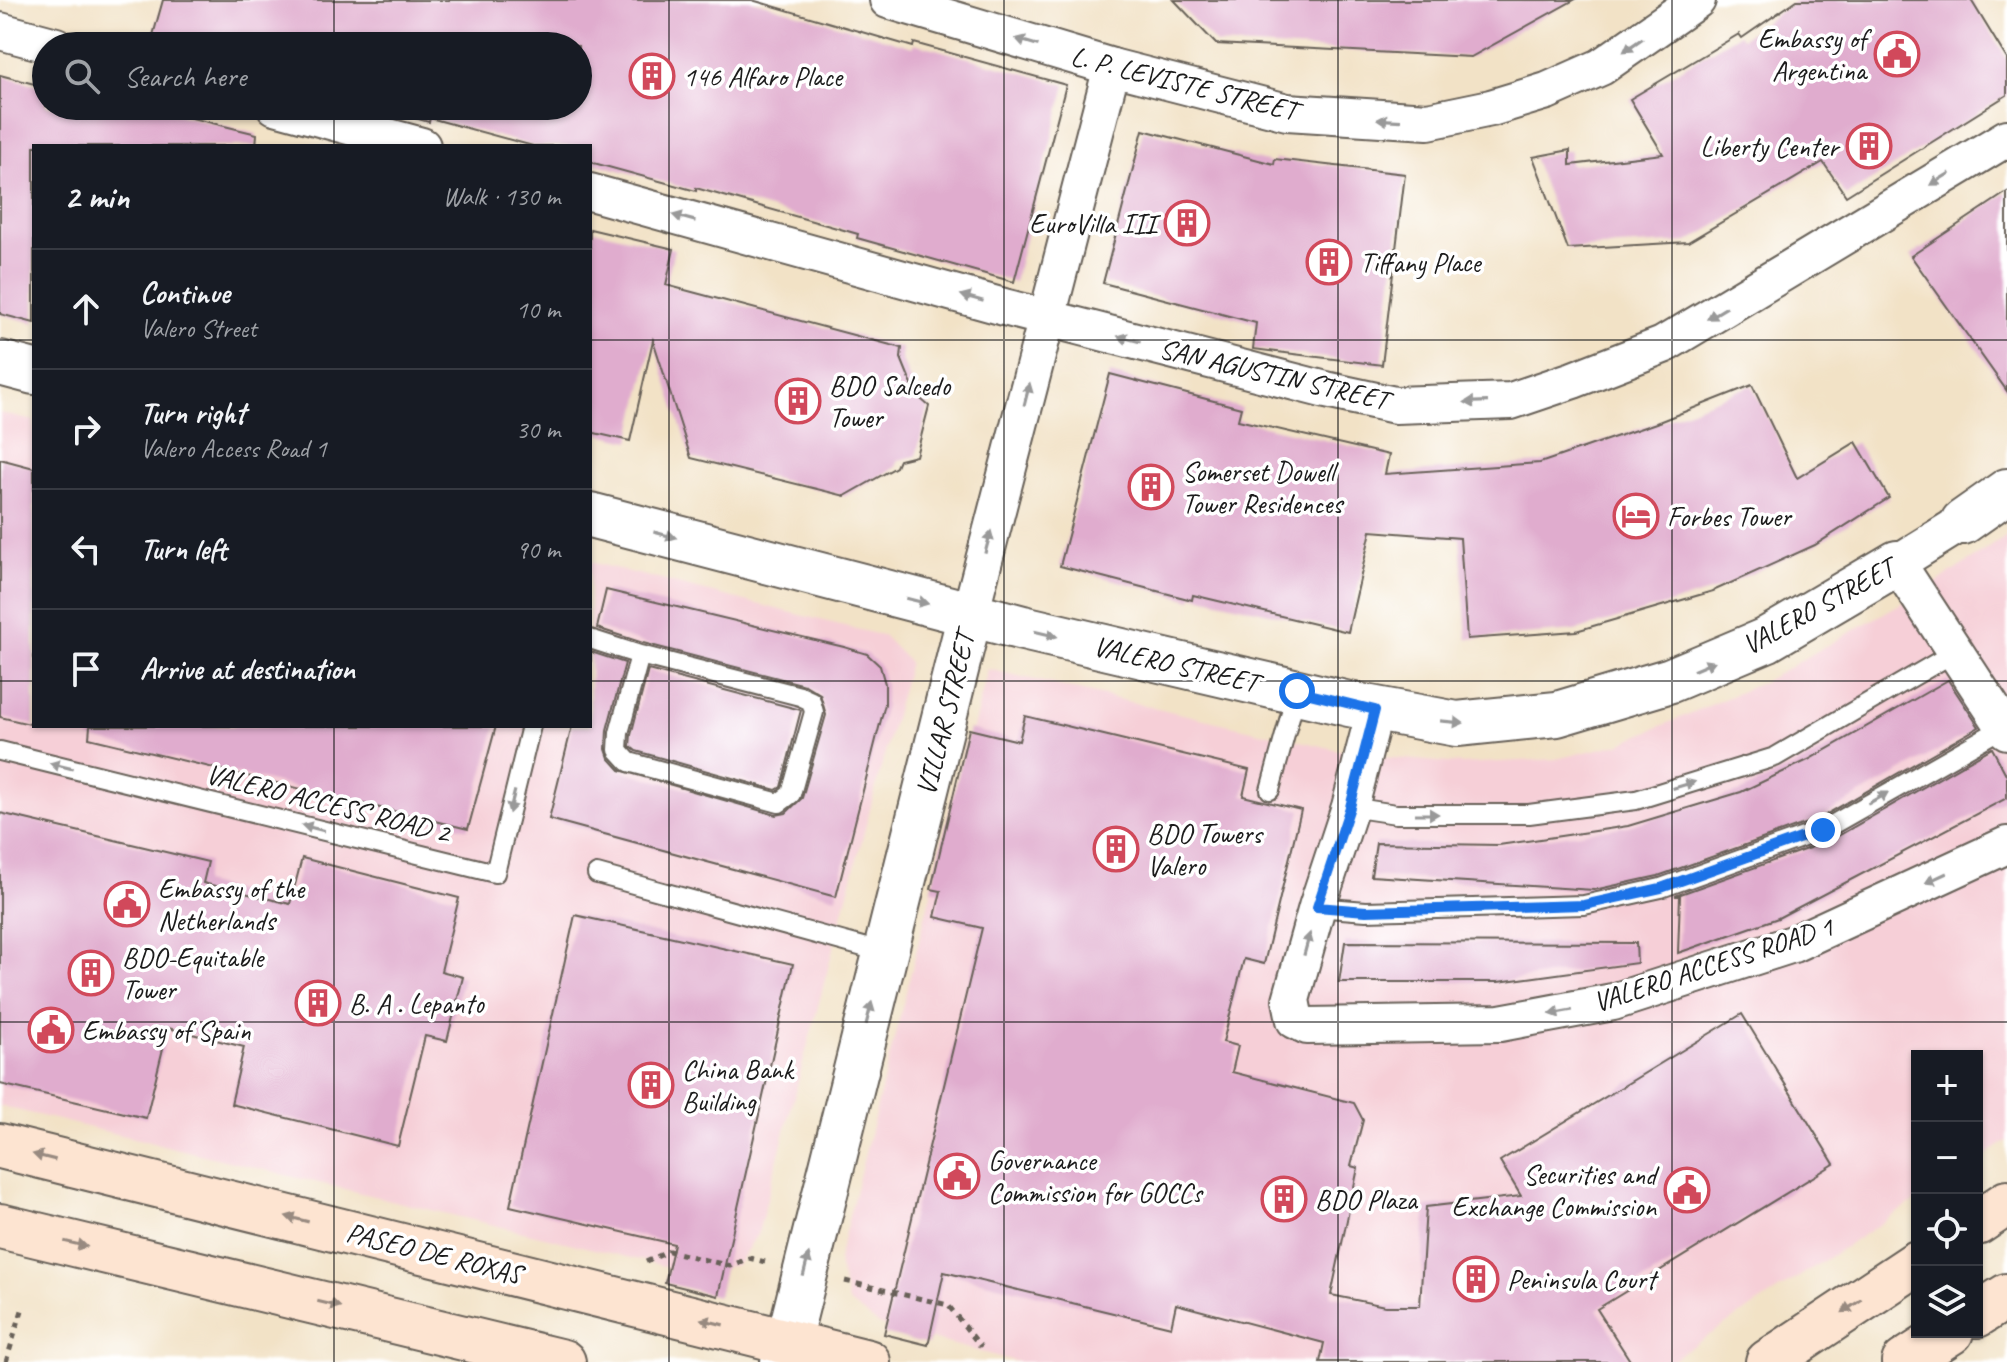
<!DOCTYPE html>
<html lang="en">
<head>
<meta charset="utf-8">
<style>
  :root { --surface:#171b24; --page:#242831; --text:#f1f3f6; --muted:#9ea1a6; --line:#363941 }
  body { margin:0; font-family:Caveat,sans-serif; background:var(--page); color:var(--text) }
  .controls { position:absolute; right:24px; bottom:24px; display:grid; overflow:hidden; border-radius:0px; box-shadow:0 2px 6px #0004 }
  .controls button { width:72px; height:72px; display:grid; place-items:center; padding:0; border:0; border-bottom:2px solid var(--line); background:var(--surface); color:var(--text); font:40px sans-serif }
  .stop { position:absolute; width:24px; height:24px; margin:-18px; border:6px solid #1a73e8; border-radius:50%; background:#fff }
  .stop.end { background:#1a73e8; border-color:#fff; box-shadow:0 2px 8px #0008 }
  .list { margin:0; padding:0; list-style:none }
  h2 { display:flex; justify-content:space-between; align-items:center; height:104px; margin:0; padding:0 32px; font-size:34px }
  h2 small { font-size:26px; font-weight:400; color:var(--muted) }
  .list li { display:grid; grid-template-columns:52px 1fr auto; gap:24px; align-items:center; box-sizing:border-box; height:120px; padding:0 32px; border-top:2px solid var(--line) }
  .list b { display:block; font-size:30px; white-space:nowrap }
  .list p { margin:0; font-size:26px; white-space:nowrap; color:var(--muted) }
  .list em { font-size:26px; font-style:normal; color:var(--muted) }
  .icon { flex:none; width:44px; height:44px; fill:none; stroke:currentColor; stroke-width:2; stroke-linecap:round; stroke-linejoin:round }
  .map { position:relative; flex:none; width:2007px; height:1362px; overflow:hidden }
  .search { position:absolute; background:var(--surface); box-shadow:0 2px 6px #0004; left:32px; top:32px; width:560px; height:88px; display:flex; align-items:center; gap:20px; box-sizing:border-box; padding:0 28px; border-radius:44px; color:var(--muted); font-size:30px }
  .panel { position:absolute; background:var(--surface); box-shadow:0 2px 6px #0004; left:32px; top:144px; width:560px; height:584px; border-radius:0px }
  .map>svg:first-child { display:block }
  .built { fill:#f6cfd7 }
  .building { fill:#e0acce }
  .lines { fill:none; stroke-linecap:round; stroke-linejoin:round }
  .service-casing { stroke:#676158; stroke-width:22 }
  .minor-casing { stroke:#676158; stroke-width:40 }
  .tertiary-casing { stroke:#676158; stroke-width:48 }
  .secondary-casing { stroke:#676158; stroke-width:48 }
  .path { stroke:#676158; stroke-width:5; stroke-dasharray:6 6; stroke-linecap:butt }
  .service { stroke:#fff; stroke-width:18 }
  .minor { stroke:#fff; stroke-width:36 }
  .tertiary { stroke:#fff; stroke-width:44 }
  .secondary { stroke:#fde4d1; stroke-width:44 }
  .oneway { fill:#999 }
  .oneway2 { fill:#988a80 }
  .route { stroke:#1a73e8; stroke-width:10 }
  .grid { fill:none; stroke:#1c1c1c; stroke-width:2; stroke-opacity:0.55 }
  .labels { text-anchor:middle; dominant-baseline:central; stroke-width:7; stroke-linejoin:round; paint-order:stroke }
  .poi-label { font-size:28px; fill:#1c1c1c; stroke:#fff; text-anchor:start }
  .street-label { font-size:28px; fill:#1c1c1c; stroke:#fff }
</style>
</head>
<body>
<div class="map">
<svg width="2007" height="1362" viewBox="0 0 2007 1362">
  <rect width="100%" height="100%" fill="#fff"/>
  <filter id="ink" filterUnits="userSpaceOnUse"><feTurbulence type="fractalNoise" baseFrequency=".0125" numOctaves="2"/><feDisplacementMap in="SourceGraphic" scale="16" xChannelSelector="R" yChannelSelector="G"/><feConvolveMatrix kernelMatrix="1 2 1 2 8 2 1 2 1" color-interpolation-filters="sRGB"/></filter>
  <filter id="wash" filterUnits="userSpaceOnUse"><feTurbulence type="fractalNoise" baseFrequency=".006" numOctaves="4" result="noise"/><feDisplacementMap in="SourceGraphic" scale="32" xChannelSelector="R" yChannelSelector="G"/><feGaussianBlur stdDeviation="1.8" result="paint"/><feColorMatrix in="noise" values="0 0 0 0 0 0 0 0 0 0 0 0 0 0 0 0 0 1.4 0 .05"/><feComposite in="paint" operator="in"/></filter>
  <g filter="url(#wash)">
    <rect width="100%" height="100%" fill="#f2e2c6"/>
    <g class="built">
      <path d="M0,413L34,421V726H590V562L884,636L909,662L758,1233L737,1265L693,1273L0,1106Z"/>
      <path d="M2007,536V1141L1977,1161V1056H1917V1200L1668,1362H1018L879,1325L848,1302L838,1260L988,669L1360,755L1461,764L1556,759L1619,744L1761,683L1928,588Z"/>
    </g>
    <g id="blocks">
      <g class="building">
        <path d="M163,0H752L913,47L914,43L1066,85L1014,282L857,238L858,234L696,188V191L590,162V146H533L430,118L429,122L372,106H578V46H150Z"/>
        <path d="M1174,0H1574L1471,57L1216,44Z"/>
        <path d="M1797,0H1971L2007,59V95L1846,196L1823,162L1688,242L1568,249L1533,157L1570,150V165L1663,154L1630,99L1739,34L1742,38Z"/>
        <path d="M0,75L46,87V106H143L257,134L256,146H34V323L0,314Z"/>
        <path d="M1143,130L1274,164L1275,159L1405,174L1382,365L1253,349L1256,323L1103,283Z"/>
        <path d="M2007,192V391L1911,256Z"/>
        <path d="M590,229L674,249L666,285L902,348L901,358L916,395L929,406L916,456L899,460L896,467L845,496L691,458L653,340L630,441L590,432Z"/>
        <path d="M1110,374L1241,408L1238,420L1389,455L1385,474L1540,463L1656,423L1752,385L1797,478L1856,442L1889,498L1815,545L1713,591L1576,631L1467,639L1460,538L1371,531L1348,632L1193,595L1192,600L1060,566Z"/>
        <path d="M0,459L34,468V725L0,717Z"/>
        <path d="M606,590L844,647L867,654L880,666L885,684V704L836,897L549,819L572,726H590L591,652L625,663L607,730L606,749L609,758L620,770L776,815L786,813L802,798L826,715L820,694L805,685L643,643L597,628Z"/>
        <path d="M648,670L801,710L781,787L776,790L636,751L630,746L631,735Z"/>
        <path d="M1948,680L1979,727L1818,819L1658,876L1594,890L1371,876L1376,843L1499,845L1628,826L1741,792L1808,760Z"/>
        <path d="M1025,716L1249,770L1243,796L1301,810L1264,964L1244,959L1223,1042L1238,1046L1232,1072L1354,1103L1363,1120L1351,1166L1358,1168L1331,1295L1385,1306H1420L1426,1207L1521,1196L1500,1161L1742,1014L1834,1164L1597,1309L1631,1362H1320L1324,1343L1176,1304L1171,1327L944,1272L928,1345L884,1334L982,928L935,917L941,891L931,889L969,729L1019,741Z"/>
        <path d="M90,726H496L468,829L89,738Z"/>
        <path d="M1992,748L2007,776V798L1778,918L1678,953L1680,896H1675L1829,841Z"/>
        <path d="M0,813L208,862L203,883L290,904L302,858L459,898L441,971L463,977L447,1041L425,1036L398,1146L231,1104L244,1047L168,1028L146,1118L0,1084Z"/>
        <path d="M575,915L793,964L718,1296L665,1283L674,1244L510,1206Z"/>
        <path d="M1345,942L1636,943L1637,963L1498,982H1339Z"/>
      </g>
    </g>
  </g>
  <g filter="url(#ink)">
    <use href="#blocks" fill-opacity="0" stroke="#676158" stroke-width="2"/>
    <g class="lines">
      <g class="service-casing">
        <g id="service">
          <path d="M590,639L640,655L800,696L811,701L814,712L791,794L779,803L629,762L618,750L619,733L640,655"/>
          <path d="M0,751L495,873L531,726"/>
          <path d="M1270,790L1297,691"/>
          <path d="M1350,807L1396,814H1529L1636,800L1775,757L1955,652"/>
          <path d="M597,874L885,953"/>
          <path d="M1317,907L1366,911L1584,905L1661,888L1823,830L2004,727"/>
        </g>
      </g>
      <g class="minor-casing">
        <g id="minor">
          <path d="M888,0L1112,67L1287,112L1428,121L1491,108L1547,91L1601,67L1697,0"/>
          <path d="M0,31L56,46"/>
          <path d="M275,106L422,146"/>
          <path d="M590,192L1004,307L1326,390L1395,405L1511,401L1573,380L1663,345L2007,138"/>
          <path d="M1963,522L1897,563L2007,731"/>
          <path d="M970,614L1112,67"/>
          <path d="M1375,710L1350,807L1317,907L1291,1000L1295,1020L1307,1026L1500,1023L1613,1002L1793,944L2007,845"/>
        </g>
      </g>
      <g class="tertiary-casing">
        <g id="tertiary">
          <path d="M0,363L34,372"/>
          <path d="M590,515L1023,628L1349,704L1457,724L1557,714L1671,680L1766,640L1897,563"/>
          <path d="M1963,522L2007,491"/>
          <path d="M783,1362L970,614"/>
        </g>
      </g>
      <g class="secondary-casing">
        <g id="secondary">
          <path d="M0,1146L868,1362"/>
          <path d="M1977,1223L2007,1203"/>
          <path d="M0,1226L563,1362"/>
          <path d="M1977,1315L2007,1296"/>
          <path d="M1768,1362L1917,1263"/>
          <path d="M1904,1362L1951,1332"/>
        </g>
      </g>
      <g class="path">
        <path d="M646,1262L669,1251L730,1266L749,1258L765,1262"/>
        <path d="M845,1281L948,1305L981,1347"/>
        <path d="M6,1362L23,1307"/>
      </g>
      <use href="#service" class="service"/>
      <use href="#minor" class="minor"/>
      <use href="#tertiary" class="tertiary"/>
      <use href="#secondary" class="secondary"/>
    </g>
    <defs><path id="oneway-solid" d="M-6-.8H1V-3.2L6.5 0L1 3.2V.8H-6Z" transform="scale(2)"/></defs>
    <g class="oneway">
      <use href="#oneway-solid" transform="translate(1027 42) rotate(-163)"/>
      <use href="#oneway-solid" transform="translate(1633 45) rotate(145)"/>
      <use href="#oneway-solid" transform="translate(1389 120) rotate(-177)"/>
      <use href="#oneway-solid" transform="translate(1940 179) rotate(149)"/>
      <use href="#oneway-solid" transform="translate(684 218) rotate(-165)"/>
      <use href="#oneway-solid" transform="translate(972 298) rotate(-164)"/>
      <use href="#oneway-solid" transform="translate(1717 313) rotate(149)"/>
      <use href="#oneway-solid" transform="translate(1129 339) rotate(-166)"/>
      <use href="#oneway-solid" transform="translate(1027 394) rotate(-76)"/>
      <use href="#oneway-solid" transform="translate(1476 402) rotate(178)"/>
      <use href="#oneway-solid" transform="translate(665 535) rotate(15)"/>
      <use href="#oneway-solid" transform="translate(988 542) rotate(-75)"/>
      <use href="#oneway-solid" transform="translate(917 601) rotate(14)"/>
      <use href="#oneway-solid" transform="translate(1046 634) rotate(13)"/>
      <use href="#oneway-solid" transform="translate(1704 666) rotate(-23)"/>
      <use href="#oneway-solid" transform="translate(1452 722) rotate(5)"/>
      <use href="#oneway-solid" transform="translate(61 766) rotate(-166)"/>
      <use href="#oneway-solid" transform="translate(1684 785) rotate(-17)"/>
      <use href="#oneway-solid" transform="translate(1878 798) rotate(-30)"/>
      <use href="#oneway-solid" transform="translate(512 802) rotate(104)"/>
      <use href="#oneway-solid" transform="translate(1427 814)"/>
      <use href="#oneway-solid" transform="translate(313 828) rotate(-166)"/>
      <use href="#oneway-solid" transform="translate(1936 878) rotate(155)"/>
      <use href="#oneway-solid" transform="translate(1307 944) rotate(-75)"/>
      <use href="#oneway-solid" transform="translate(1561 1012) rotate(170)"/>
      <use href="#oneway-solid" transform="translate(869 1013) rotate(-76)"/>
      <use href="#oneway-solid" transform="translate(806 1265) rotate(-76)"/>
    </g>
    <g class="oneway2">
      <use href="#oneway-solid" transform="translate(44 1157) rotate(-166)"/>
      <use href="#oneway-solid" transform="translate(297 1219) rotate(-166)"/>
      <use href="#oneway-solid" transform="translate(76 1244) rotate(13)"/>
      <use href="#oneway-solid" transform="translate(329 1304) rotate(13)"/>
      <use href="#oneway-solid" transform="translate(1852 1306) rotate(146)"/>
      <use href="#oneway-solid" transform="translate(712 1322) rotate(-166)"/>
    </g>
  </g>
  <g class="lines" filter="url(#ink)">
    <path class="route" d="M1297,691L1375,710L1350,807L1317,907L1366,911L1584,905L1661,888L1823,830"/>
  </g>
  <path class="grid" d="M334,0V46M669,0V1362M1004,0V1362M1338,0V1362M1672,0V1362M334,106V146M0,340H34M590,340H2007M0,681H34M590,681H2007M334,726V1362M0,1022H2007"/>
  <defs>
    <g id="civic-ring" transform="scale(2.3)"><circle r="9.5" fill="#fff" stroke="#d1495b" stroke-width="1.5"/><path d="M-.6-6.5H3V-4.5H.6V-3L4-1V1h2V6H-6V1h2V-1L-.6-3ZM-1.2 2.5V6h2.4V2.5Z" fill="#d1495b"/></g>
    <g id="building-ring" transform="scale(2.3)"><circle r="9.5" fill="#fff" stroke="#d1495b" stroke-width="1.5"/><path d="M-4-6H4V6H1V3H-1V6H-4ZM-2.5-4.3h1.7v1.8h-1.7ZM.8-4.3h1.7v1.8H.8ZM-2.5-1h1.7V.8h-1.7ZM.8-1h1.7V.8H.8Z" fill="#d1495b"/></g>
    <g id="hotel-ring" transform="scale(2.3)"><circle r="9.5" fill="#fff" stroke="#d1495b" stroke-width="1.5"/><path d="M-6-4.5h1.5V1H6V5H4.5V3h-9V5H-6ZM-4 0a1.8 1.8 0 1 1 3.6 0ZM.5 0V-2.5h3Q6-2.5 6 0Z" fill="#d1495b"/></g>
  </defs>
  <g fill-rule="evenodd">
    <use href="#civic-ring" x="1897" y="54"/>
    <use href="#building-ring" x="652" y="76"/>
    <use href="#building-ring" x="1869" y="146"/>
    <use href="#building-ring" x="1187" y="223"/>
    <use href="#building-ring" x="1329" y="262"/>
    <use href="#building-ring" x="798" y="401"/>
    <use href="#building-ring" x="1151" y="487"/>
    <use href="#hotel-ring" x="1636" y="516"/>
    <use href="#building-ring" x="1116" y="849"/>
    <use href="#civic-ring" x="127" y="904"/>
    <use href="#building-ring" x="91" y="973"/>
    <use href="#building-ring" x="318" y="1003"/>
    <use href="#civic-ring" x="51" y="1030"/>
    <use href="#building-ring" x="651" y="1085"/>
    <use href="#civic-ring" x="957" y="1176"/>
    <use href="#civic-ring" x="1687" y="1190"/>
    <use href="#building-ring" x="1284" y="1199"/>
    <use href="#building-ring" x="1476" y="1279"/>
  </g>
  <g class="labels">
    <g class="poi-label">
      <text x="1866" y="38" text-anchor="end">Embassy of<tspan x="1866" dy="32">Argentina</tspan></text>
      <text x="683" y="76">146 Alfaro Place</text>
      <text x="1838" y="146" text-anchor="end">Liberty Center</text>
      <text x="1156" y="223" text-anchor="end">EuroVilla III</text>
      <text x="1360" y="262">Tiffany Place</text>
      <text x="829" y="385">BDO Salcedo<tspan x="829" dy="32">Tower</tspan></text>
      <text x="1182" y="471">Somerset Dowell<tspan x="1182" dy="32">Tower Residences</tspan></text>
      <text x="1667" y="516">Forbes Tower</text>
      <text x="1147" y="833">BDO Towers<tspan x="1147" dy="32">Valero</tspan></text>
      <text x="158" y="888">Embassy of the<tspan x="158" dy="32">Netherlands</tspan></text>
      <text x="122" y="957">BDO-Equitable<tspan x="122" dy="32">Tower</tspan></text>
      <text x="349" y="1003">B. A . Lepanto</text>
      <text x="82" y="1030">Embassy of Spain</text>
      <text x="682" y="1069">China Bank<tspan x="682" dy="32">Building</tspan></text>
      <text x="988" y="1160">Governance<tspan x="988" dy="32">Commission for GOCCs</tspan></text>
      <text x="1656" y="1174" text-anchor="end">Securities and<tspan x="1656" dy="32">Exchange Commission</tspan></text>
      <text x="1315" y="1199">BDO Plaza</text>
      <text x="1507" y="1279">Peninsula Court</text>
    </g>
    <g class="street-label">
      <text transform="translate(1184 83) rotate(14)">L. P. LEVISTE STREET</text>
      <text transform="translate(1274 374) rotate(13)">SAN AGUSTIN STREET</text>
      <text transform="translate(1818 606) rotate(-29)">VALERO STREET</text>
      <text transform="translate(1176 664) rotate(13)">VALERO STREET</text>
      <text transform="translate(945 714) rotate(-76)">VILLAR STREET</text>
      <text transform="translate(328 803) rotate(14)">VALERO ACCESS ROAD 2</text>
      <text transform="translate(1713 964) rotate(-18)">VALERO ACCESS ROAD 1</text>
      <text transform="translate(434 1253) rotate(14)">PASEO DE ROXAS</text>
    </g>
  </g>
</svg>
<div class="controls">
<button>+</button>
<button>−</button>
<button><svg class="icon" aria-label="locate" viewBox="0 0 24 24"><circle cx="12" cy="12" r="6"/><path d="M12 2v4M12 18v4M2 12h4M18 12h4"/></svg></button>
<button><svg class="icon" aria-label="layers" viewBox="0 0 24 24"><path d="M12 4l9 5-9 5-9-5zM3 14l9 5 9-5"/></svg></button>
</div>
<div class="stop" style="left:1297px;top:691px"></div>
<div class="stop end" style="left:1823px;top:830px"></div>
<div class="search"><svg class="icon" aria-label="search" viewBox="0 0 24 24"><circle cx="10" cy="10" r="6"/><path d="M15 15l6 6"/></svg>Search here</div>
<section class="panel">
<h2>2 min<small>Walk · 130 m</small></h2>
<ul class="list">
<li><svg class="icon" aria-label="ahead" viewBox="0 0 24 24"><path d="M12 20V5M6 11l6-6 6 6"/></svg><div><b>Continue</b><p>Valero Street</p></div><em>10 m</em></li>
<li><svg class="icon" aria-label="right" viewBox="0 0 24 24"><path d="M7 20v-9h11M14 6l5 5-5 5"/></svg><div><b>Turn right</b><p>Valero Access Road 1</p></div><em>30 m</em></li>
<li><svg class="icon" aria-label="left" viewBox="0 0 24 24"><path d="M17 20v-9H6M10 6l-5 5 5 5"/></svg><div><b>Turn left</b></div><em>90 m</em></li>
<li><svg class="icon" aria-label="arrive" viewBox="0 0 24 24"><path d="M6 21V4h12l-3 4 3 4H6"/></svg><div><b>Arrive at destination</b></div></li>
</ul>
</section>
</div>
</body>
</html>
